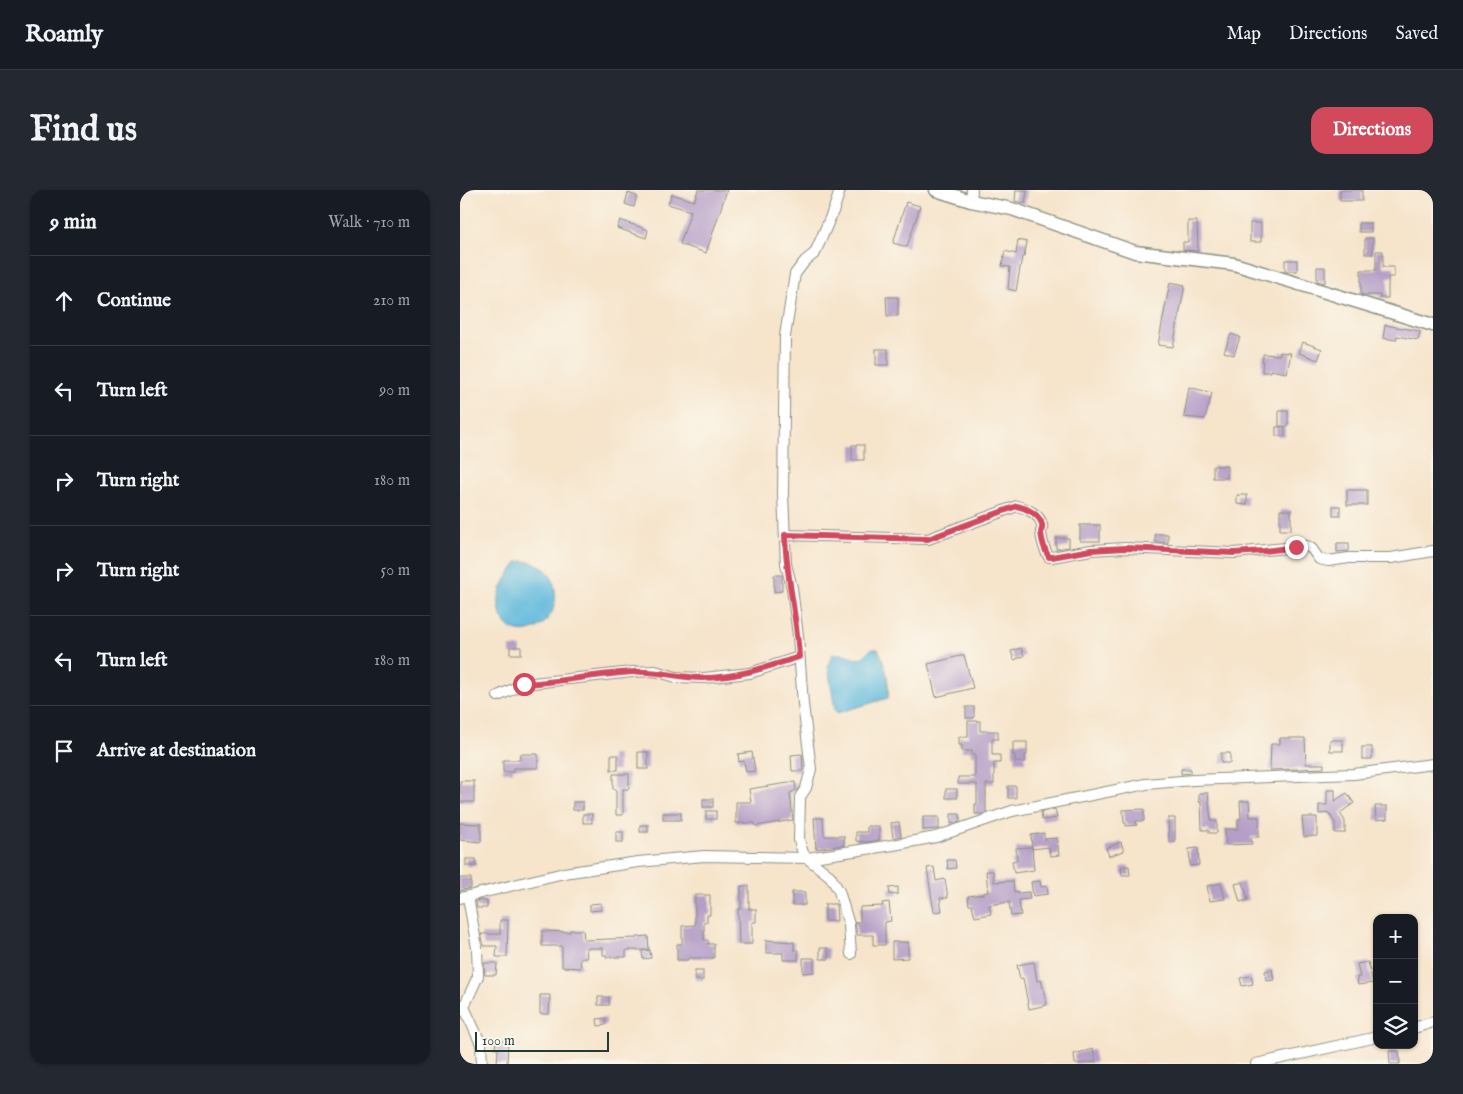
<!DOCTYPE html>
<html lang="en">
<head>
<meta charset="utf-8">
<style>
  :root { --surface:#171b24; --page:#242831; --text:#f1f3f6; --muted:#9ea1a6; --line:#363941; --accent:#d1495b }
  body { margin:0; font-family:"IM FELL English",serif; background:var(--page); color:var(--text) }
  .controls { position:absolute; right:15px; bottom:15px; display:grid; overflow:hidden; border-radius:10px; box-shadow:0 1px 4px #0004 }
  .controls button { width:45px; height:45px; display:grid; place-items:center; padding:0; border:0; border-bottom:1px solid var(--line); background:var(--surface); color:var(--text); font:25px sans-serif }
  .scale { position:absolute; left:15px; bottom:12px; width:134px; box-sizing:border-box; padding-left:5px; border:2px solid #1f3d34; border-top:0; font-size:14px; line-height:18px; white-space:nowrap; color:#1f3d34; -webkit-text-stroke:4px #fbf7ec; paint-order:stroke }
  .stop { position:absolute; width:15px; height:15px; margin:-11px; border:4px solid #d1495b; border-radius:50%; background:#fff }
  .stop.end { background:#d1495b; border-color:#fff; box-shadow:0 1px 5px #0008 }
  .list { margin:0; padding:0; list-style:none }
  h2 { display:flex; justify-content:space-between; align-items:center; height:65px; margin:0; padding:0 20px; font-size:21px }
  h2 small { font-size:16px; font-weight:400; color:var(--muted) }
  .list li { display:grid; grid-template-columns:32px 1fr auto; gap:15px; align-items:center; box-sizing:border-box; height:90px; padding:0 20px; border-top:1px solid var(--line) }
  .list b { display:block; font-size:19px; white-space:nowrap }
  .list em { font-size:16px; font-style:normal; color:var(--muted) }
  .icon { flex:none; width:28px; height:28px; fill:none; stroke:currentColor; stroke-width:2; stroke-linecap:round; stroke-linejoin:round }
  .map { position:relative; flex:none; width:973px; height:874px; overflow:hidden; border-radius:15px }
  header { display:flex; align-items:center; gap:30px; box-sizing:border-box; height:70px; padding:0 25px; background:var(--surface); border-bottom:1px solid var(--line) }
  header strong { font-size:24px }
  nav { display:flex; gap:28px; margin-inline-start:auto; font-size:18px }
  .intro { display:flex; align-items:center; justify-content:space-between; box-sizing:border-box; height:120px; padding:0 30px }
  h1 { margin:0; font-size:35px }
  .button { padding:12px 22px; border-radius:15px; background:var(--accent); color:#fff; font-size:18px; font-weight:700 }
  main { display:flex; gap:30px; padding:0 30px }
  aside { flex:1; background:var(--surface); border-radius:15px; box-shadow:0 1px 4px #0004 }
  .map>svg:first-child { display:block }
  .water { fill:#5fb8dc; stroke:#3f7a88 }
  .building { fill:#b69fc7 }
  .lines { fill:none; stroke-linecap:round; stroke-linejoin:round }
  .minor-casing { stroke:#8a9080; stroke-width:12 }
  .tertiary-casing { stroke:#8a9080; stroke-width:15 }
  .minor { stroke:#fff; stroke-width:10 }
  .tertiary { stroke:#fff; stroke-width:12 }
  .route { stroke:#d1495b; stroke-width:6 }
</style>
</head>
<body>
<header>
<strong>Roamly</strong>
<nav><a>Map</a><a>Directions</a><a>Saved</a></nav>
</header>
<div class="intro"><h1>Find us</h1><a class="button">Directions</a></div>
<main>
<aside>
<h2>9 min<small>Walk · 710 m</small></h2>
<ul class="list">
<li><svg class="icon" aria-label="ahead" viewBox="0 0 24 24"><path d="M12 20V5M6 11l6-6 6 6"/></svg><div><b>Continue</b></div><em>210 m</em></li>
<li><svg class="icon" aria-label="left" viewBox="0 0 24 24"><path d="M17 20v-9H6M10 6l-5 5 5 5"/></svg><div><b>Turn left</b></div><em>90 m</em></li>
<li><svg class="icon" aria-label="right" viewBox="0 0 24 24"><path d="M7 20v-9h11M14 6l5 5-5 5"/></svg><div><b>Turn right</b></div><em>180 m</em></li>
<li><svg class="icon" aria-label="right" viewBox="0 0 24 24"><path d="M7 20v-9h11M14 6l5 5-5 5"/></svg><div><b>Turn right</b></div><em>50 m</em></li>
<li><svg class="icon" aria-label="left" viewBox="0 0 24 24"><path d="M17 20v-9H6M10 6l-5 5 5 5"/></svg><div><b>Turn left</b></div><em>180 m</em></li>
<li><svg class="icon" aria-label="arrive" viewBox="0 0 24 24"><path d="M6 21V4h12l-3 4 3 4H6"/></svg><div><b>Arrive at destination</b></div></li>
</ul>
</aside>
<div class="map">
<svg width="973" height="874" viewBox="0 0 973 874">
  <rect width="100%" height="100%" fill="#fbf7ec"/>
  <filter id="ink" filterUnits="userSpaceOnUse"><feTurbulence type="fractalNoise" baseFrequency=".02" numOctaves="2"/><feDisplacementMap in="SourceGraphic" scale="10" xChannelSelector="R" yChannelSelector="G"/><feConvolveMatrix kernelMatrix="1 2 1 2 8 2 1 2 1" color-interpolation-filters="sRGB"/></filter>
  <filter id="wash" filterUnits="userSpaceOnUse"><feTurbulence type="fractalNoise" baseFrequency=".0096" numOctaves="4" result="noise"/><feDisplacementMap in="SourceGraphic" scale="20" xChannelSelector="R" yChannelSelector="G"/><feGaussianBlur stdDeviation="1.12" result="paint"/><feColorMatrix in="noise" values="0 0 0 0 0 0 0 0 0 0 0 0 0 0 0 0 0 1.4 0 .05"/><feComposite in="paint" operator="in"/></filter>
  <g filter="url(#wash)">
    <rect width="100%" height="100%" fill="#f6e4cb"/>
    <g class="water">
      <path d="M63,371C77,372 88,378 93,391C108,439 49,460 40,422C39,415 38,409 40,403C43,392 51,382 57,372Z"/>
      <path d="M411,459H418C425,472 430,493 428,508L377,523L375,520L368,476L372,465C380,463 388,463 395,469L403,467Z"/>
    </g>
    <g id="blocks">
      <g class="building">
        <path d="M238,0H267L246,63L220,54L231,21L208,14L212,4L234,11Z"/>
        <path d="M556,0H567L565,14L555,11Z"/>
        <rect x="880" y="0" width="22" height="11"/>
        <path d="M168,3L177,6L174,17L165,14Z"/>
        <path d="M446,12L460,16L447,57L433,53Z"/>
        <path d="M160,30L188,40L186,48L157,38Z"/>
        <path d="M728,31H737L738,61L723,60V52H728Z"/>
        <rect x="790" y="33" width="11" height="19"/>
        <rect x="899" y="33" width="12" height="9"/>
        <rect x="905" y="48" width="8" height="16"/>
        <path d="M558,50L567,52L564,67H562L556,101L548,99L550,77L542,76L545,61L556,64Z"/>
        <path d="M916,61H923V77H934V87H928V108H920V105H901V80H916Z"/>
        <rect x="825" y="70" width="12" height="11"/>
        <path d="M857,77H865V93L857,91Z"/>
        <path d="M710,92L725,95L713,157L698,155Z"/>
        <path d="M426,107H438V126H427Z"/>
        <path d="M925,135L960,141L958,150L937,146L936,150L923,148Z"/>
        <path d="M771,144L780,147L774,165L764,162Z"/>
        <path d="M843,152L862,159L858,170L839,163Z"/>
        <rect x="416" y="159" width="12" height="16"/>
        <path d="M820,162L831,163L827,183L810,180V182H802L803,164L819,165Z"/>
        <path d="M729,197L752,203L745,229L724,227Z"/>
        <rect x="819" y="221" width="9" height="15"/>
        <rect x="816" y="237" width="9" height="9"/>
        <rect x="392" y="255" width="12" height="15"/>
        <rect x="753" y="276" width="14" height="12"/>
        <rect x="887" y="300" width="20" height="15"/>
        <path d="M777,305H787V315L777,314Z"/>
        <rect x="873" y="316" width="7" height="10"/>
        <rect x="820" y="320" width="11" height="20"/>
        <rect x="620" y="335" width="20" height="16"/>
        <path d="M695,344H708V353L695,352Z"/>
        <path d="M596,348H609V357L596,359Z"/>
        <path d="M877,353H889V361L877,362Z"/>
        <path d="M314,385H322V401L314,402Z"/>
        <rect x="50" y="457" width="11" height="7"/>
        <path d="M561,458L564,466L554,470L551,461Z"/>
        <path d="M504,465L513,498L476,507L468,474Z"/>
        <rect x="506" y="517" width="8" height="11"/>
        <path d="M508,531H520V541H538V549H532V565H540V573H534V594H526V623L523,624H515V614H517V594H498V587H515V565H512V561H502V555H499V547H508Z"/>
        <path d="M820,548H845L846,574H864V578L810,580L811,554H820Z"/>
        <rect x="870" y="550" width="13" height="11"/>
        <path d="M553,552H567V565H565V572H555V565H553Z"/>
        <rect x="902" y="557" width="10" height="12"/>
        <rect x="178" y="562" width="10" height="17"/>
        <path d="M292,562L295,581L286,582L284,571L279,572L278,564Z"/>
        <rect x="761" y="563" width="9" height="10"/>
        <path d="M60,564H78V578H53V582H43V570H60Z"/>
        <path d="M342,564L343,581H332L331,565Z"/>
        <rect x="151" y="565" width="7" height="15"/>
        <path d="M721,579H731V583L721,584Z"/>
        <path d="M153,584H169V599H163V625H156V599H153Z"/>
        <rect x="0" y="591" width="14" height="21"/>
        <path d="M335,592L336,600L330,603L333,630L296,636L295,633H276V612H291L289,599Z"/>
        <rect x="548" y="596" width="8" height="12"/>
        <rect x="486" y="599" width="11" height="9"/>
        <path d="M867,600H875V611L887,603L894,613L880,623L885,631V643H875V633L869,623L859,624V615H867Z"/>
        <path d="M739,603H748L751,631H757V643H749V640H742L741,612H739Z"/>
        <rect x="243" y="609" width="10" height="8"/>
        <path d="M780,611H789L790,627H799V647H791L792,654L766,655L765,639H778V629H781Z"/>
        <rect x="113" y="612" width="10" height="8"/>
        <path d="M915,616H927V629L916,630Z"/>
        <path d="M595,619L597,628L582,630L581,622Z"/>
        <path d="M684,619V631H676L677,635L666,636V633H664L663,620Z"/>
        <rect x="246" y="621" width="10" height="8"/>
        <rect x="203" y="623" width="18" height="7"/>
        <rect x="123" y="624" width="9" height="9"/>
        <path d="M491,624H500V632L491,634Z"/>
        <path d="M463,627H479V639L463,640Z"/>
        <path d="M842,627H857V646L844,647Z"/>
        <path d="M354,628H363L364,645L365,646H384V655L356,659Z"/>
        <path d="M708,628H715V652H709Z"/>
        <path d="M439,632L441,646L433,648L431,633Z"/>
        <path d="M0,633L21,634V652L0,650Z"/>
        <rect x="180" y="635" width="8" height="7"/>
        <path d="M407,636H419V650L407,652L396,651V642H407Z"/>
        <rect x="156" y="642" width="7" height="10"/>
        <path d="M584,643V649L597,648L599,665L590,666L589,657L572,659L571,645Z"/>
        <path d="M661,652L664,661L649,666L646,658Z"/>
        <path d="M572,657L574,680L554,683L552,671L557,670L556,658Z"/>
        <path d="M738,658L739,675L730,676L729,659Z"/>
        <rect x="6" y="669" width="10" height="7"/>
        <path d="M487,670H495L496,678L488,679Z"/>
        <path d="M669,676L670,685H662L661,677Z"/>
        <path d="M474,677L476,691L485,689L488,708H480L482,721L474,722L467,678Z"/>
        <path d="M526,681H533L534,692L553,691L554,702L557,701L558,703L569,702L570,709L559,710L561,725L551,726L549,712L529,715L531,724L515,727L512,715H509L508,706L523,704V703L528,702Z"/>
        <path d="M0,688H11V698L0,701Z"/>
        <path d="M580,691L581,697L587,696L588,704L573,706L571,692Z"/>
        <path d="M783,692L788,710L780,712L775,694Z"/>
        <path d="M761,693L765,709L750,711L747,696Z"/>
        <path d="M281,696H289V719H296V732H292V754H279L278,719H281Z"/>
        <path d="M438,697V704L430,705L429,698Z"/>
        <rect x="332" y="702" width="13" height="13"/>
        <path d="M235,705H250V725H247V732H244V750H248V754H254V768H228V770H217V754H222V736L235,735Z"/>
        <path d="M20,710L27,711V718H17L16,711Z"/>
        <path d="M429,712L431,731L425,732V755H413V745H397L395,732H400V717L423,716L422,713Z"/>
        <path d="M141,713V720L130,721V714Z"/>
        <path d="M365,714H376L377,731H365Z"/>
        <path d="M40,730H48L47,767H36L37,756H24L21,744H40Z"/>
        <path d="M110,740H123L124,750L177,748V747L188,746L189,760H166V767H146V765H143V758H126L127,768H120L121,778L102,777V756H82V741L110,742Z"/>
        <path d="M306,750L334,752V760H338V770H323V763H306Z"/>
        <path d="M432,752H448V768L432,769Z"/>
        <path d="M360,758H368L369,769H360Z"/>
        <path d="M190,760L191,768L183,769L182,761Z"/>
        <path d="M343,768H354V782L343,783Z"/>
        <path d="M574,772L577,791L581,790L587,815L569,819L563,788L560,789L557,775Z"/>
        <path d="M908,772L913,793L898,795L897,787H900L897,774Z"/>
        <path d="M24,773H37L36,785H25Z"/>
        <path d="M812,779L814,790L806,791L805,781Z"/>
        <rect x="235" y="781" width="8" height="9"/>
        <path d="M791,786L793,794L782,796L780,788Z"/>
        <path d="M80,805H90L89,824H80Z"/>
        <rect x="138" y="807" width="11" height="8"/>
        <path d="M146,828V835L138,836L137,829Z"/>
        <path d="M36,851H48L47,874H37L38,859H35Z"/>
        <path d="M633,859L636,872L615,874L614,864Z"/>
        <path d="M929,861H939L940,874H930Z"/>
      </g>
    </g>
  </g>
  <g filter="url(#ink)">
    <use href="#blocks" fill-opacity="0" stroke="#8a9080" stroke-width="1"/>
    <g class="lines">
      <g class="minor-casing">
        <g id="minor">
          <path d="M380,0L374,19L355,63L345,71L335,84L325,146L323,304L326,374L332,398L338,446L343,514L351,579L346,598L340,607L339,650L343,663L347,668L370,686L379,701L389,735L391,764"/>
          <path d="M511,11L512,0"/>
          <path d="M325,345L468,349L557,316C566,318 580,324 582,335C583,338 581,340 581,343C582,351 585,361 589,367H592L631,360L665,358L774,363L847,356L852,359L859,369L868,371L889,368H931L973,361"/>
          <path d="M38,506L64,494L172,482L195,481L216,487L244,488L290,483L339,467"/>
          <path d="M0,708L104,683L178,672L244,666L347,668L433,655L476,647L552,621L686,594L733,590L894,584L973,574"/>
          <path d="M4,817L21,854L22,874"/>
          <path d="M0,821L4,817L18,786L17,758L8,707"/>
          <path d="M954,838L973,832"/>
          <path d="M796,874L917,847"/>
        </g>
      </g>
      <g class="tertiary-casing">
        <path id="tertiary" d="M476,0L511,11L552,19L675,62L774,74L973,135"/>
      </g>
      <use href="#minor" class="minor"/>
      <use href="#tertiary" class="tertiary"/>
    </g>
  </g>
  <g class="lines" filter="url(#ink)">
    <path class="route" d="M64,494C101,492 137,484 174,482C198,480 218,488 242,488C276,488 307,477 339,467C337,426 326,386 325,345L468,349L557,316C566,318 580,324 582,335C583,338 581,340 581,343C582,351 585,361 589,367H592L631,360L665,358L774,363L805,361L836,357"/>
  </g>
</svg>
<div class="controls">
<button>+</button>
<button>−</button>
<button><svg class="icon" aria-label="layers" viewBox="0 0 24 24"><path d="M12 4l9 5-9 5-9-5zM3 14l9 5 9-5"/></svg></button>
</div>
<div class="scale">100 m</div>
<div class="stop" style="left:64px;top:494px"></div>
<div class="stop end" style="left:836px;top:357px"></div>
</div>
</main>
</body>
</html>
